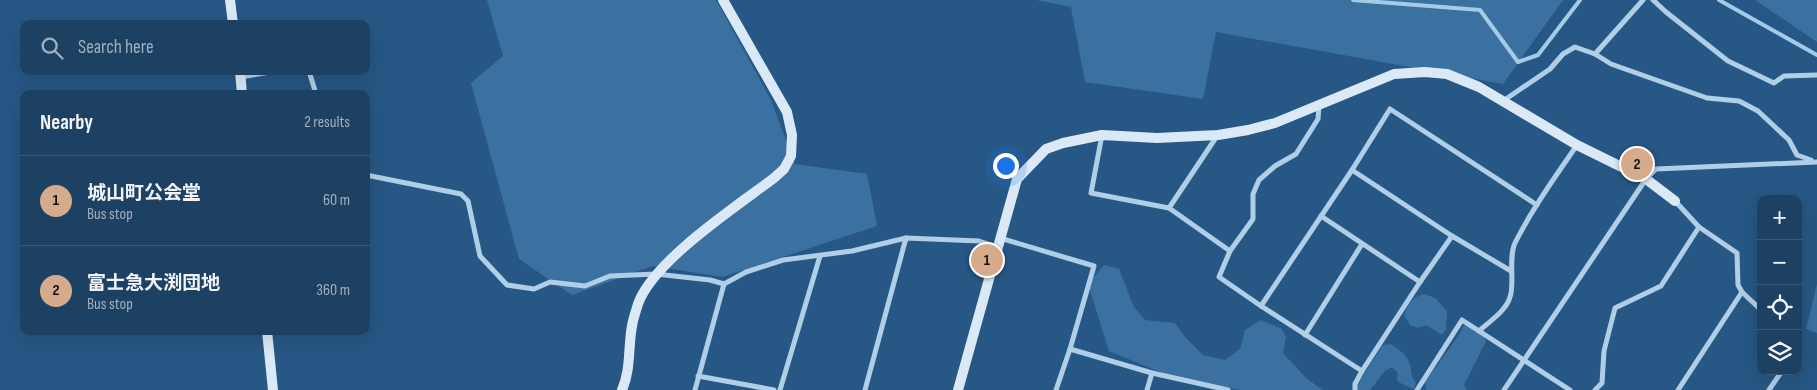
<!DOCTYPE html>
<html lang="en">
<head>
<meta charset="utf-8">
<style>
  :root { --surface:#1d4163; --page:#254869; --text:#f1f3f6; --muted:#a0afbe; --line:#3b5a78; --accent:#d6ab8b }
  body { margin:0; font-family:"Sofia Sans Condensed","Noto Sans JP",sans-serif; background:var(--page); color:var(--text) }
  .controls { position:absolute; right:15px; bottom:15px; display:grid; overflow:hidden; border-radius:10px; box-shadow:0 5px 20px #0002 }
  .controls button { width:45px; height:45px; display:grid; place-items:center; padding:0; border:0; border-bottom:1px solid var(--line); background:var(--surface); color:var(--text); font:25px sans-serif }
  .you { position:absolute; left:1005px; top:165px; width:18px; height:18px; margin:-12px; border:4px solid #fff; border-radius:50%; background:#1a73e8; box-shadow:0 0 0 8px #1a73e833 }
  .badge { display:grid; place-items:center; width:32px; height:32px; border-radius:50%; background:var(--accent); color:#111; font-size:16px; font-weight:700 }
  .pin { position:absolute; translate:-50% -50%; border:2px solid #fff; box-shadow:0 1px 5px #0006 }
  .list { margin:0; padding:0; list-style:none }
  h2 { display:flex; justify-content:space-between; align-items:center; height:65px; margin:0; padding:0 20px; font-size:21px }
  h2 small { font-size:16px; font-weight:400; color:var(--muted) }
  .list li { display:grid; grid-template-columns:32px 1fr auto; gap:15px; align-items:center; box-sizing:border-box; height:90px; padding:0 20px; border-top:1px solid var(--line) }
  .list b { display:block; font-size:19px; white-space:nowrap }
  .list p { margin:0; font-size:16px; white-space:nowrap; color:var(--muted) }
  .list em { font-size:16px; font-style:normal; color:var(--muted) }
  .icon { flex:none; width:28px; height:28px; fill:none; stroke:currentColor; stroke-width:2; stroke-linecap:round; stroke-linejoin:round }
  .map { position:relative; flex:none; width:1817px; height:390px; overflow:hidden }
  .search { position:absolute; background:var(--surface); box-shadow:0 5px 20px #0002; left:20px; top:20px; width:350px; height:55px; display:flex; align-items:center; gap:12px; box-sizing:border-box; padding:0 18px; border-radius:10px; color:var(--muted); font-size:19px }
  .panel { position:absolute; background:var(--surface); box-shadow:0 5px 20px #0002; left:20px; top:90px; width:350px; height:245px; border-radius:10px }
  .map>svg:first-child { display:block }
  .green { fill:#3b71a1 }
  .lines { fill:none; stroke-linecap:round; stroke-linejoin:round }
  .stream { stroke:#a5cae8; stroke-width:4 }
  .street { stroke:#b1cee7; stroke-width:5 }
  .secondary { stroke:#dbe9f7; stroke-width:10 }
</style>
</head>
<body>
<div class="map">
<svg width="1817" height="390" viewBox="0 0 1817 390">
  <rect width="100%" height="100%" fill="#275784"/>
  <g class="green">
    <path d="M487,0H716L771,100L795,164L867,174L877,226L722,277L653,266L572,295L519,259L471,83L503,56Z"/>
    <path d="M1036,0H1563L1503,84L1216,32L1203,99L1085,82L1071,7Z"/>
    <path d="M1755,0H1817V42Z"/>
    <path d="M1104,265L1119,269L1134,307L1145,320L1175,323L1184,336L1203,355L1225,360L1240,349L1245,330L1261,320L1282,329L1286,337L1283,353L1307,379L1323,390H1239L1172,377L1109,351L1088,284Z"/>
    <path d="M1817,284V333L1806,329Z"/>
    <path d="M1424,294L1435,298L1447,311L1446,329L1442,335L1426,325L1418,328L1410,325L1404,315C1410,302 1411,298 1424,294Z"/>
    <path d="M1464,325L1479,327L1486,341L1464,385L1467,390H1426L1425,382L1459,335Z"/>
    <path d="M1391,344C1398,349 1406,354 1409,362C1413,369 1409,376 1416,382L1414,389L1398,382L1397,379L1398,373L1392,367L1385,371L1370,390H1355L1369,366L1383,345Z"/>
  </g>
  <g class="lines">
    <g class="stream">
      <path d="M1353,0L1480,10L1518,62L1538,55L1580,0"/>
      <path d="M1719,0L1817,55"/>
    </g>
    <g class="street">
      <path d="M1643,0L1595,54L1611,64L1707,98L1739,101L1758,111L1789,140L1797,155L1811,160"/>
      <path d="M1653,0L1666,12L1728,61L1774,83L1784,76L1817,75"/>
      <path d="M309,71L316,94"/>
      <path d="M241,77L276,71"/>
      <path d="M1503,101L1550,69L1563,54L1575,47L1595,54"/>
      <path d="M1319,106L1318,119L1296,154L1275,166L1259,180L1253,194V219L1230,251L1219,277L1261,306L1362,371L1355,384V390"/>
      <path d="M1102,135L1091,193L1169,208L1230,251"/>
      <path d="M1352,170L1452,236L1511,271"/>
      <path d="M366,175L461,194L468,201L480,256L507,285L534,289L550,282L585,286L610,276L656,274L710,280L724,284L746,272L783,260L852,251L906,238L979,241L997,247"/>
      <path d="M1675,201L1699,227L1737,253L1738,285L1742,292L1761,310"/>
      <path d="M1169,208L1217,136"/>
      <path d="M1321,216L1420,282"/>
      <path d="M1000,238L1094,266L1070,349L1056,390"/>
      <path d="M1261,306L1352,170L1390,109L1537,205"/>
      <path d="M1479,331C1490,321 1506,311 1510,297C1515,284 1508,258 1515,243C1532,209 1555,177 1577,145"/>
      <path d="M1305,335L1362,244"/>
      <path d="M1070,349L1152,373L1228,390"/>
      <path d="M1362,371L1420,282L1452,236"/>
      <path d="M698,376L774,390"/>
      <path d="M695,390L724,284"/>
      <path d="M780,390L820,256"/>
      <path d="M865,390L906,238"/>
      <path d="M1147,390L1152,373"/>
      <path d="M1417,390L1462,320L1570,390"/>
      <path d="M1504,390L1646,179L1656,169L1817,162"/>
      <path d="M1595,390L1602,383L1604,351L1615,308L1661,286L1699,227"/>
      <path d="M1678,390L1742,292"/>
      <path d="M1769,390L1782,371"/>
    </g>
    <g class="secondary">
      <path d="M230,0L233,24"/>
      <path d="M240,71L242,94"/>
      <path d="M267,331L273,390"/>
      <path d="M622,390C631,370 628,347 632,326C633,319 636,311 638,304C653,261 737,206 774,178L784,169L791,156L792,135L787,112L723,0"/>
      <path d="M958,390L1017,179L1046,149L1063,143L1102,135L1157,138L1218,135L1248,130L1275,123L1394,74L1425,72L1447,74L1479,87L1577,145L1646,179L1675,201"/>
    </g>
  </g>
</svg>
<div class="controls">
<button>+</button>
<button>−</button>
<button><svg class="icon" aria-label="locate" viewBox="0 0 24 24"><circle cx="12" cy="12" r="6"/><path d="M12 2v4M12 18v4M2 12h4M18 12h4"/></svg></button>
<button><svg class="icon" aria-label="layers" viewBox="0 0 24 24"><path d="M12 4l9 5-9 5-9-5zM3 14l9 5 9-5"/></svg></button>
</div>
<div class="you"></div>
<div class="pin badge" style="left:987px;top:260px">1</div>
<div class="pin badge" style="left:1637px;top:164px">2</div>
<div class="search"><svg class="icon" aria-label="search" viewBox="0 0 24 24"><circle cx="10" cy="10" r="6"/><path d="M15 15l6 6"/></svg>Search here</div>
<section class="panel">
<h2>Nearby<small>2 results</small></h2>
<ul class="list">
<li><span class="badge">1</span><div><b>城山町公会堂</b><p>Bus stop</p></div><em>60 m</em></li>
<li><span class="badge">2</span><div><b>富士急大渕団地</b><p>Bus stop</p></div><em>360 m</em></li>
</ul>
</section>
</div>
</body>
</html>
